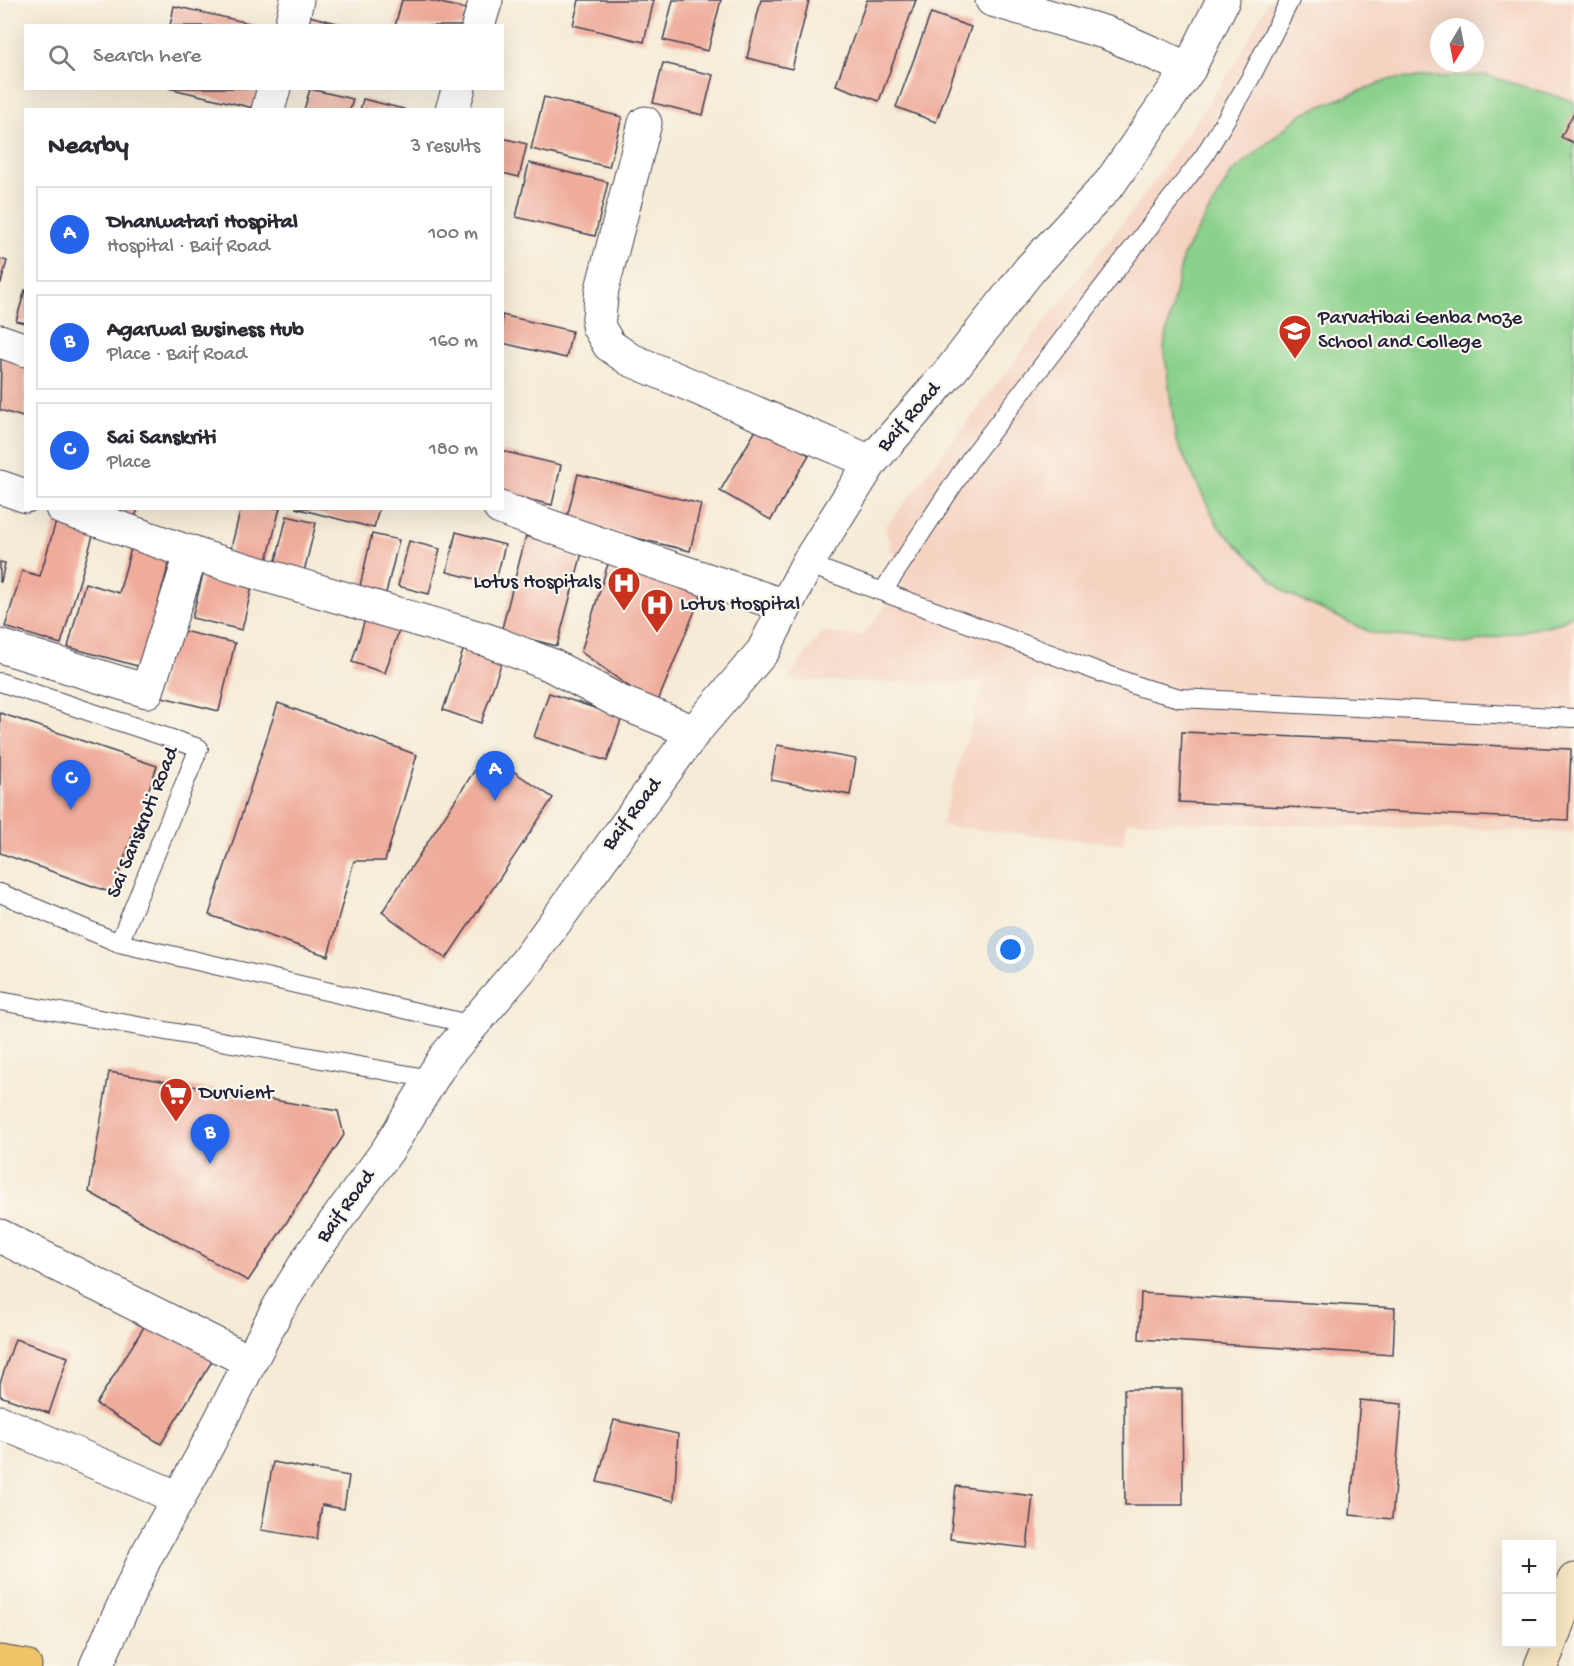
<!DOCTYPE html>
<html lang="en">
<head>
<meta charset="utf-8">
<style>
  :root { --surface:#fff; --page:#f7f7f7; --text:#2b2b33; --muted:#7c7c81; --line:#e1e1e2; --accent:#2563eb }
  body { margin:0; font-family:"Gochi Hand",sans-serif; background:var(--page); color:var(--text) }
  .controls { position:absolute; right:18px; bottom:18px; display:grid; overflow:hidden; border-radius:0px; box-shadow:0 6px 24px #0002 }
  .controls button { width:54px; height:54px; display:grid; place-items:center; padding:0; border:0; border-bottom:2px solid var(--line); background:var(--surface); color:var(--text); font:30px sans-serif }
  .compass { position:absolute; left:1430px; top:18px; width:54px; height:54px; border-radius:50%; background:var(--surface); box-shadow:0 6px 24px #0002; rotate:190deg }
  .you { position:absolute; left:1011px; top:950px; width:21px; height:21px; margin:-15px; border:4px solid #fff; border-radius:50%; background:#1a73e8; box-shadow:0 0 0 9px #1a73e833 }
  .badge { display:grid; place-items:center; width:39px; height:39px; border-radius:50%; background:var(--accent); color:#fff; font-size:20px; font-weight:700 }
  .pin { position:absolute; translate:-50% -50px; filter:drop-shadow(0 2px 3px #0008) }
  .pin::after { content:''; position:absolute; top:32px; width:21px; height:18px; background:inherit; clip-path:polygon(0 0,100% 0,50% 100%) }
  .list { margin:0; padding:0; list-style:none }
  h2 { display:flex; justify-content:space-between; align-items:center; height:78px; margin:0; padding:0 24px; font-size:26px }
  h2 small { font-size:20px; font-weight:400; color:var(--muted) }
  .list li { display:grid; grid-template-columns:39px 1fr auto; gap:18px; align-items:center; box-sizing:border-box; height:96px; margin:0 12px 12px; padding:0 12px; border:2px solid var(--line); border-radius:0px }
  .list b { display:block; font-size:22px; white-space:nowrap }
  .list p { margin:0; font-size:20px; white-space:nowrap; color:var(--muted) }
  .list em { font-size:20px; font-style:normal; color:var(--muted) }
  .icon { flex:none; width:33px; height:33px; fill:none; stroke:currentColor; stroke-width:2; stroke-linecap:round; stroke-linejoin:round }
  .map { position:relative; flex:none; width:1574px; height:1666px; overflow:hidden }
  .search { position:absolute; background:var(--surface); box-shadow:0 6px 24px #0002; left:24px; top:24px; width:480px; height:66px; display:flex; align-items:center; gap:15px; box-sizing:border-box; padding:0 21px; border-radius:0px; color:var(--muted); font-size:22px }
  .panel { position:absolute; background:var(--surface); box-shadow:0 6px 24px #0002; left:24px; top:108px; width:480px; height:402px; border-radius:0px }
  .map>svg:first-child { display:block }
  .built { fill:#f5d3c1; fill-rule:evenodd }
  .green { fill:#8bd18c; stroke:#567a64; stroke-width:1.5 }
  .building { fill:#efac9b }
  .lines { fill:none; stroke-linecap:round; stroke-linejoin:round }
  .lane-casing { stroke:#424052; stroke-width:20 }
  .street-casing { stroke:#424052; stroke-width:35 }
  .secondary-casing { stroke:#424052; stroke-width:35 }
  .highway-casing { stroke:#424052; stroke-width:35 }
  .lane { stroke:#fff; stroke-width:18 }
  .street { stroke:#fff; stroke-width:33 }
  .secondary { stroke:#f9e7c3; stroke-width:33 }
  .highway { stroke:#f0c469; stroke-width:33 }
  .labels { text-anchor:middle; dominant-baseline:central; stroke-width:4.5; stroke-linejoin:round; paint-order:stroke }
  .poi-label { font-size:21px; fill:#22223b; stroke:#fbf7ec; text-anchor:start }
  .street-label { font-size:21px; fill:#22223b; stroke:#fbf7ec }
</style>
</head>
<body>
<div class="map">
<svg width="1574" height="1666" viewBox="0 0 1574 1666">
  <rect width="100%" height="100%" fill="#fbf7ec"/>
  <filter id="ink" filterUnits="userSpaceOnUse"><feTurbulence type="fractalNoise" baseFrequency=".0167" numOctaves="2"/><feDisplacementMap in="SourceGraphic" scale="12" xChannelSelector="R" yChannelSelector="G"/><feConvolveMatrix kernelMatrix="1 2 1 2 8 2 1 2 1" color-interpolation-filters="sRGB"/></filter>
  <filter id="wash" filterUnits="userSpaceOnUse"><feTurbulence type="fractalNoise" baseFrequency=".008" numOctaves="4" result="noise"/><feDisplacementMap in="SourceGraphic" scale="24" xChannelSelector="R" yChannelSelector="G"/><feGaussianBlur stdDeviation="1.35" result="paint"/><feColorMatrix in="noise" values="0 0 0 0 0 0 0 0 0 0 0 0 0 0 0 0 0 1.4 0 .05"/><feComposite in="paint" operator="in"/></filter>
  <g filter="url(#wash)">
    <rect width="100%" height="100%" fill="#f5ebd6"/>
    <path class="built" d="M1269,0H1574V832L1127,821L1124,844L941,826L984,683L786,681L822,632L862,636L903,585L885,528L1147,191L1234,66ZM1439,27H1475V63H1439Z"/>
    <path class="green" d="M1485,75L1574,101V614L1559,623L1466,644L1372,633L1286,593L1218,526L1176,441L1164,347L1183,255L1231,174L1303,113L1391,79Z"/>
    <g id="blocks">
      <g class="building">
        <path d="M402,0H428L466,9L463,26H395Z"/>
        <path d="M579,0H654L644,42L573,25Z"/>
        <path d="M673,0H721L708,51L663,40Z"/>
        <path d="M761,0H809L792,69L747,58Z"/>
        <path d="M867,0H916L879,101L836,85Z"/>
        <path d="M174,6L258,25V26H170Z"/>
        <path d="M931,13L971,27L936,122L896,107Z"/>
        <path d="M301,14L345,25L344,26H298Z"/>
        <path d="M663,63L713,75L703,115L653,103Z"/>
        <path d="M168,88H262L258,109Z"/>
        <path d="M310,89L353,99L350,110H304Z"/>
        <path d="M544,97L622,117L609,167L531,149Z"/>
        <path d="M363,99L404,109V110H360Z"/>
        <path d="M1574,112V143L1561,137Z"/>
        <path d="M502,138L527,144L519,177L502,173Z"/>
        <path d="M529,163L608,182L595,236L516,217Z"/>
        <path d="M0,259L7,261L1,283H0Z"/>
        <path d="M25,290H26V323L16,321Z"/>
        <path d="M502,315L572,331L566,358L502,343Z"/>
        <path d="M1,358L26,365V418L0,410Z"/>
        <path d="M759,425L809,455L771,520L720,491Z"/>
        <path d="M502,451L561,465L552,505L502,493Z"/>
        <path d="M578,474L701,504L690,551L566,521Z"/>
        <path d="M97,508H138L134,521Z"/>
        <path d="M241,508H280L265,569L228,560Z"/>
        <path d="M295,508H379L374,528Z"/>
        <path d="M287,516L316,523L303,576L274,568Z"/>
        <path d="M57,518L95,529L61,644L5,627L22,571L40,576Z"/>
        <path d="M456,532L505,545L495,584L447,572Z"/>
        <path d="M372,534L399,540L386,593L360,586Z"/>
        <path d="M526,536L582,553L557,646L501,632Z"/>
        <path d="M134,537L173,548L141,667L68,647L85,583L119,593Z"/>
        <path d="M409,541L440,549L429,594L398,586Z"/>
        <path d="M611,554L703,591L656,706L581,652Z"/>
        <path d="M0,562L5,563L1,582H0Z"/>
        <path d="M205,566L254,578L242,630L192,618Z"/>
        <path d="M366,616L400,627L385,673L352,662Z"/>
        <path d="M174,629L235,643L219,711L158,696Z"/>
        <path d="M464,648L502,661L481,723L443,710Z"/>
        <path d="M549,693L622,717L607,761L534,737Z"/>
        <path d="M278,703L417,755L385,861H354L328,956L209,915Z"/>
        <path d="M0,713L157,766L112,893L0,853Z"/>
        <path d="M1182,732L1571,749L1568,820L1179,802Z"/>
        <path d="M777,745L856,759L850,795L771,780Z"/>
        <path d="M486,753L553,798L446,959L382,912Z"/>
        <path d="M109,1072L338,1111L344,1135L248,1281L89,1192Z"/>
        <path d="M1141,1293L1395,1308L1393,1355L1139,1339Z"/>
        <path d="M152,1314L217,1353L161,1444L96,1404Z"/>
        <path d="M15,1339L68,1357L49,1413L0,1396V1383Z"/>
        <path d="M1124,1389H1182L1183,1505H1125Z"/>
        <path d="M1360,1400L1402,1404L1392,1519L1350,1515Z"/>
        <path d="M614,1420L678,1434L674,1501L597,1482Z"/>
        <path d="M273,1462L349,1476L344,1509L322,1505L317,1539L261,1530Z"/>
        <path d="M956,1486L1033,1496L1027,1548L950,1539Z"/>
      </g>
    </g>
  </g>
  <g filter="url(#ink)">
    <use href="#blocks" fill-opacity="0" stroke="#424052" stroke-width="1.5"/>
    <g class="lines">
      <g class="lane-casing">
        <g id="lane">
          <path d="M807,564L1143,688L1180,698L1574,718"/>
          <path d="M883,591L971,458L1204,156L1251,77L1290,0"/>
          <path d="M0,682L199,748L119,943"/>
          <path d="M0,893L119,943L473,1025"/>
          <path d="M0,1001L431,1079"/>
        </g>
      </g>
      <g class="street-casing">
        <g id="street">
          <path d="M992,0L1107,33L1189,69"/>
          <path d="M291,26L297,0"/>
          <path d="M478,26L486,0"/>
          <path d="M268,110L274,88"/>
          <path d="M452,110L459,88"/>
          <path d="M645,123L602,289L598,326L609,345L629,359L871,462"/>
          <path d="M0,341L26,350"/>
          <path d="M0,487L26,496"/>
          <path d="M62,508L206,558L487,640L551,665L618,701L694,732"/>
          <path d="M500,508C594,544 690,573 785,606"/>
          <path d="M0,646L147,691L192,552"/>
          <path d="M0,1236L249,1361"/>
          <path d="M0,1422L179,1498"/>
          <path d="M96,1666L146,1556L201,1458L277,1310L311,1255L387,1151L445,1057L526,962L694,732L763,651L807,564L871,462L952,369L1030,269L1110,183L1189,69L1223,0"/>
        </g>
      </g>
      <g class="secondary-casing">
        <g id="secondary">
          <path d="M1552,1638L1574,1580"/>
          <path d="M1541,1666L1550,1644"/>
        </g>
      </g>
      <g class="highway-casing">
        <path id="highway" d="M0,1662L25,1666"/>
      </g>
      <use href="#lane" class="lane"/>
      <use href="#street" class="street"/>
      <use href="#secondary" class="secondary"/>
      <use href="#highway" class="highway"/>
    </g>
  </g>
  <defs>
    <g id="university-pin" transform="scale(1.725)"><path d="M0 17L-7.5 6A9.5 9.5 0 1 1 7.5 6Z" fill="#c8321e" stroke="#fbf7ec"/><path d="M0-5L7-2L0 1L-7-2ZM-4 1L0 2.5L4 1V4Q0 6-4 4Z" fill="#fff"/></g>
    <g id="hospital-pin" transform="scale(1.725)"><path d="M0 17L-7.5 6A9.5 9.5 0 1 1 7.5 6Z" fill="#c8321e" stroke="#fbf7ec"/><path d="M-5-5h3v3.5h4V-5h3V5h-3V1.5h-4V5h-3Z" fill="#fff"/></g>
    <g id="supermarket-pin" transform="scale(1.725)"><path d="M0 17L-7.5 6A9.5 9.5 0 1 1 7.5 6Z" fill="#c8321e" stroke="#fbf7ec"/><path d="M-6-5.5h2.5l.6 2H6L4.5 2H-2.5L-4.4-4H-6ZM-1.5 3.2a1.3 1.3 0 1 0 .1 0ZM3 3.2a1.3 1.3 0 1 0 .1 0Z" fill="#fff"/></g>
  </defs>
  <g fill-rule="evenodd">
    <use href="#university-pin" x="1295" y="331"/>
    <use href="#hospital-pin" x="624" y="583"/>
    <use href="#hospital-pin" x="657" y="605"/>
    <use href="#supermarket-pin" x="176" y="1094"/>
  </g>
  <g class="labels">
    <g class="poi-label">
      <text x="1318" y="319">Parvatibai Genba Moze<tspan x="1318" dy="24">School and College</tspan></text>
      <text x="601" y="583" text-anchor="end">Lotus Hospitals</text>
      <text x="680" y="605">Lotus Hospital</text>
      <text x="199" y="1094">Durvient</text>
    </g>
    <g class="street-label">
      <text transform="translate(910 418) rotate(-49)">Baif Road</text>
      <text transform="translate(633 815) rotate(-53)">Baif Road</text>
      <text transform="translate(144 823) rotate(-68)">Sai Sanskruti Road</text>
      <text transform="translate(347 1207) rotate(-54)">Baif Road</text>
    </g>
  </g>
</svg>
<div class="controls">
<button>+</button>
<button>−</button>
</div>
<svg class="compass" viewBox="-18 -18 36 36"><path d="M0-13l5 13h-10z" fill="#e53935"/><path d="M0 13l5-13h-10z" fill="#7c7c81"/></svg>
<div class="you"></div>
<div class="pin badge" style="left:495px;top:801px">A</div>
<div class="pin badge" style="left:210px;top:1164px">B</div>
<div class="pin badge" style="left:71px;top:810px">C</div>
<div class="search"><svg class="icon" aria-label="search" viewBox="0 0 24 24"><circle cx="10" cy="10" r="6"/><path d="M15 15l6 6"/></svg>Search here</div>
<section class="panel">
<h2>Nearby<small>3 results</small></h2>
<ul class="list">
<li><span class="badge">A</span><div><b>Dhanwatari Hospital</b><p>Hospital · Baif Road</p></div><em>100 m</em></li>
<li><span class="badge">B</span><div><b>Agarwal Business Hub</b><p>Place · Baif Road</p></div><em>160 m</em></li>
<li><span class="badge">C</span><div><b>Sai Sanskriti</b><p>Place</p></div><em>180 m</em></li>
</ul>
</section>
</div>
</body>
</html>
